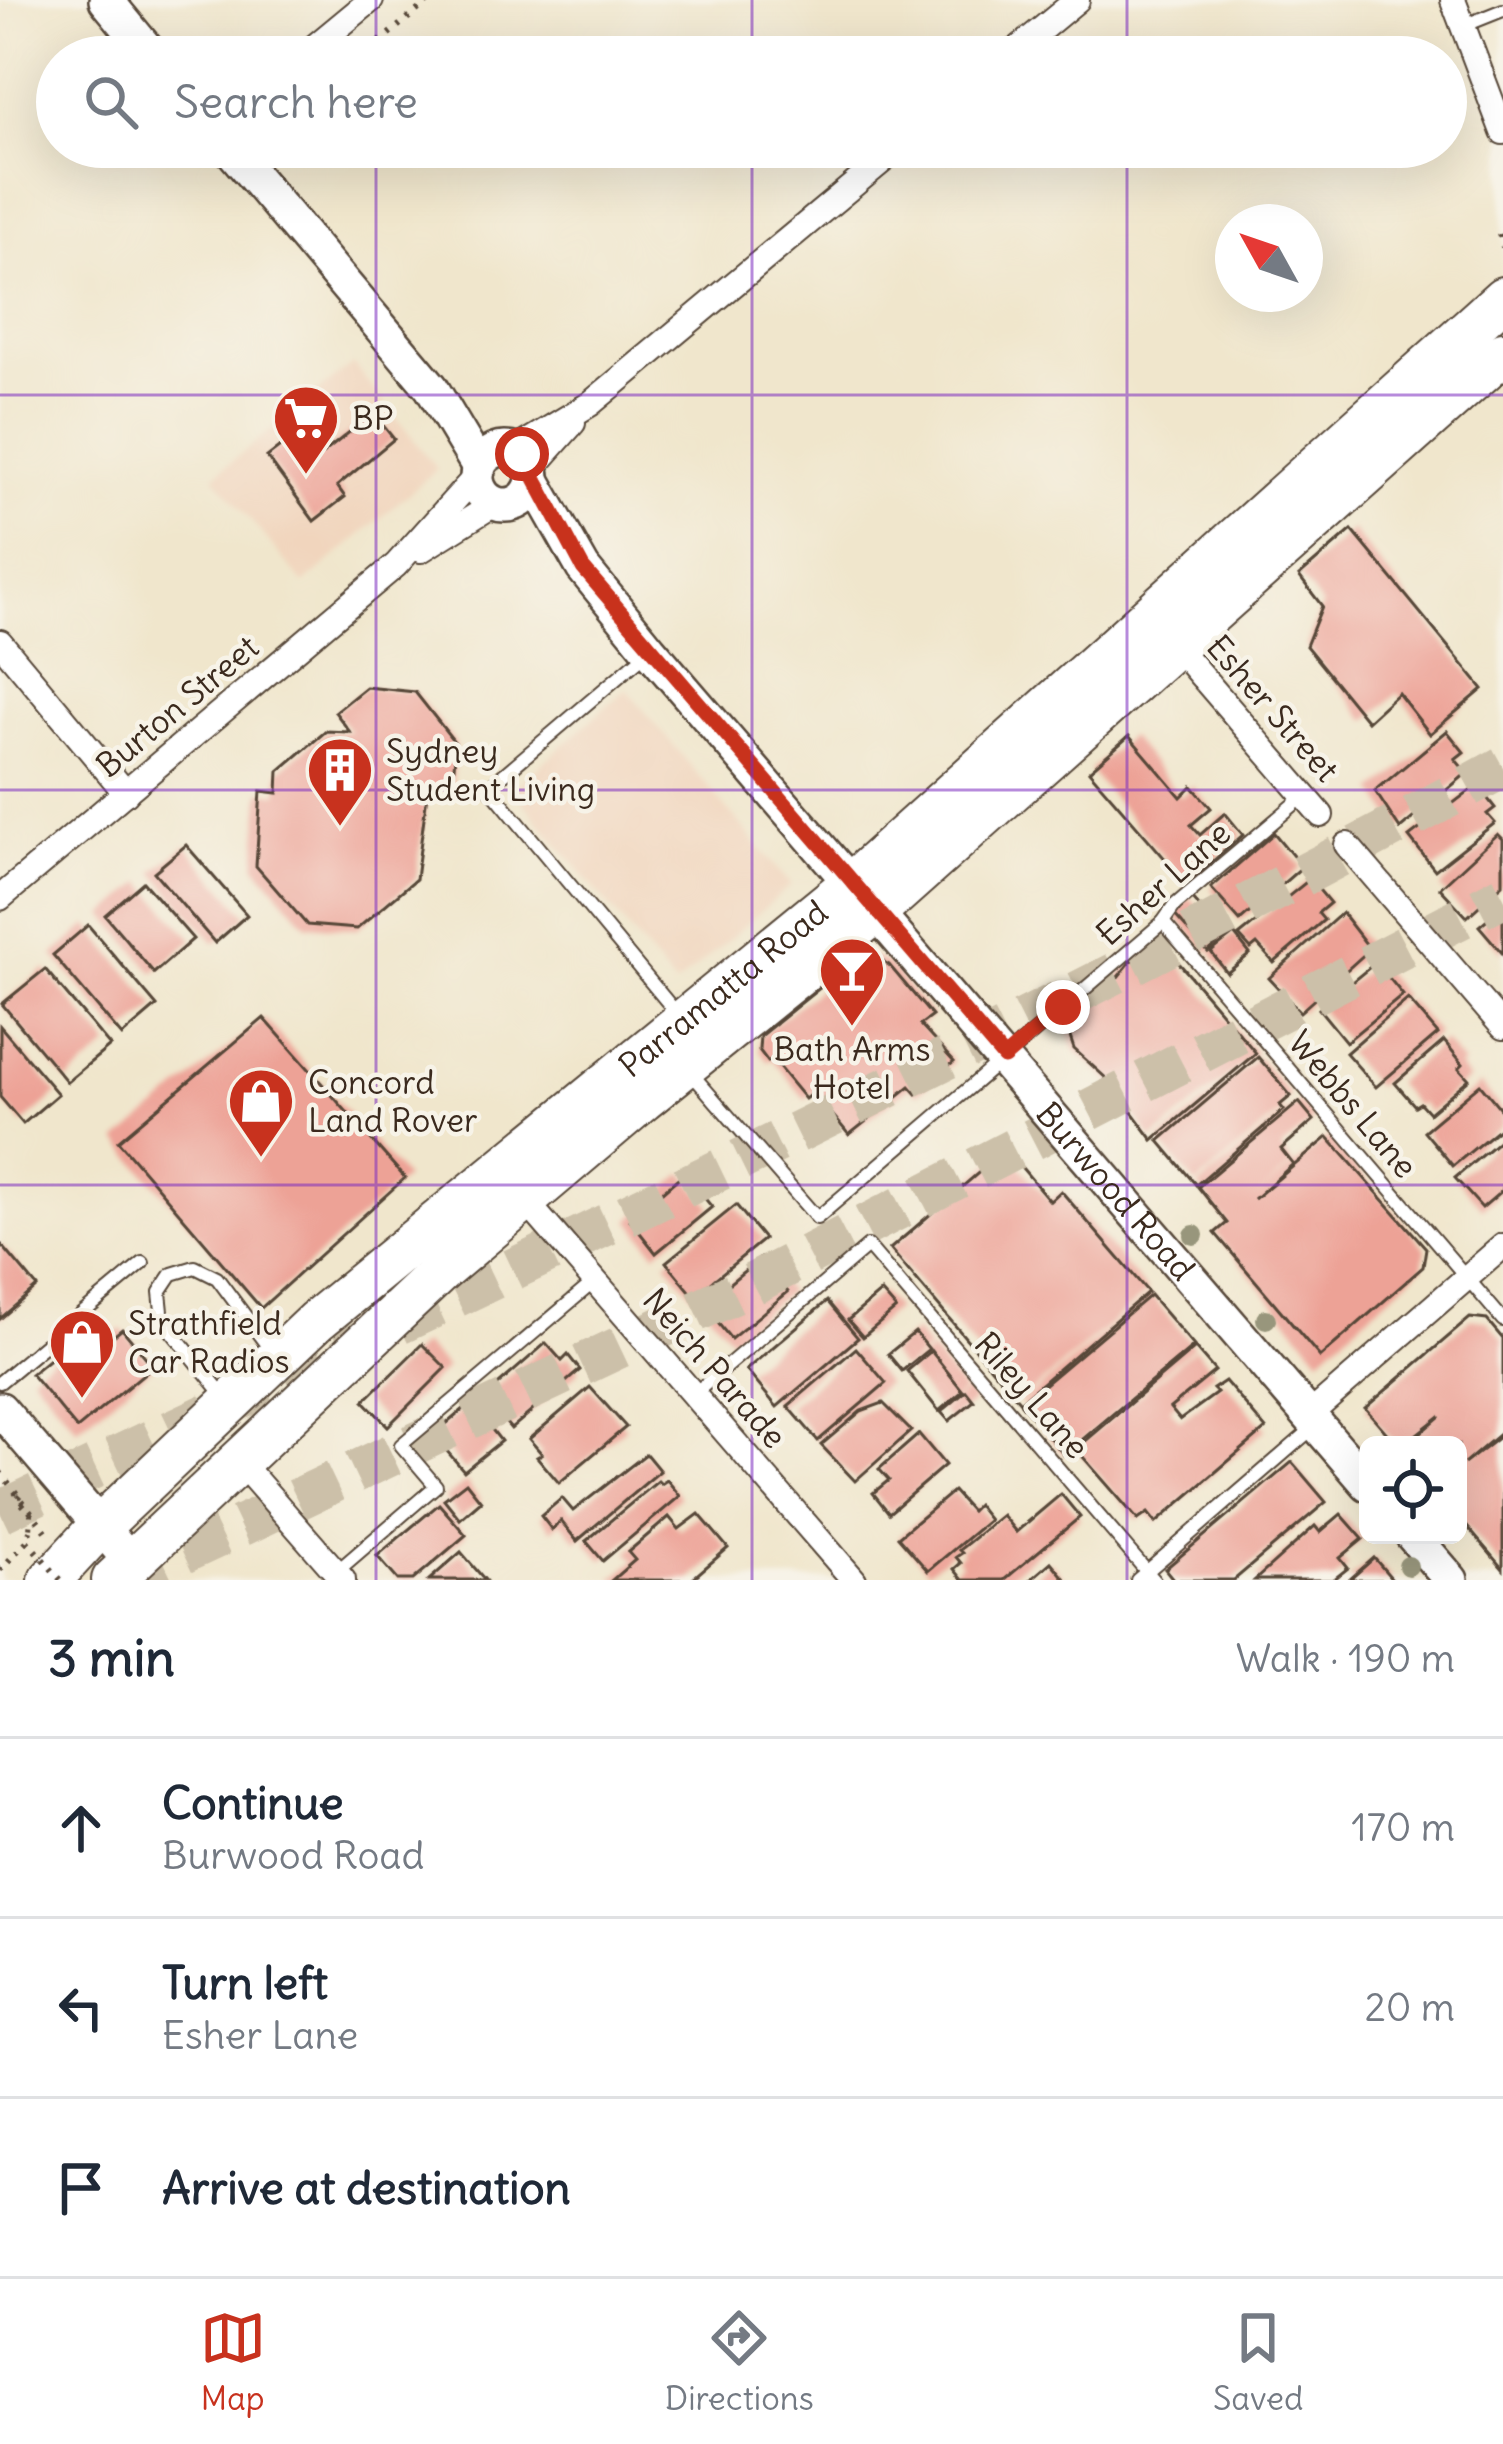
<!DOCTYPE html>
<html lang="en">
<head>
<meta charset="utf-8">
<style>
  :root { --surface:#fff; --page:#f2f2f3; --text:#1f2937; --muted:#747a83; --line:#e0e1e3; --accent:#c8321e }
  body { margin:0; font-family:Delius,sans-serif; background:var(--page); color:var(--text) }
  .controls { position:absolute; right:36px; bottom:36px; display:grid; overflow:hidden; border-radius:18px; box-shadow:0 12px 48px #0002 }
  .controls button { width:108px; height:108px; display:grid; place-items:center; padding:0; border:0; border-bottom:3px solid var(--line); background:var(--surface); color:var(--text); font:60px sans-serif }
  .compass { position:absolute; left:1215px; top:204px; width:108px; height:108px; border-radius:50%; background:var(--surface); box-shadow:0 12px 48px #0002; rotate:310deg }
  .stop { position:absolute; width:36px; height:36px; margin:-27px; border:9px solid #c8321e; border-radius:50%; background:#fff }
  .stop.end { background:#c8321e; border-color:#fff; box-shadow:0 3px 12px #0008 }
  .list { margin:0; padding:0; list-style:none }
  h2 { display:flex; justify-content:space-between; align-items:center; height:156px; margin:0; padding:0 48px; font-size:51px }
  h2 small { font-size:39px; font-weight:400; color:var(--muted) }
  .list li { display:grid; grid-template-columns:78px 1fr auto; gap:36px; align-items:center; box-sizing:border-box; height:180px; padding:0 48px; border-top:3px solid var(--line) }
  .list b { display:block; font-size:45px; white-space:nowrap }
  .list p { margin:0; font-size:39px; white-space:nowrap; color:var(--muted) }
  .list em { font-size:39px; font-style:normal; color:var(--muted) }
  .icon { flex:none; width:66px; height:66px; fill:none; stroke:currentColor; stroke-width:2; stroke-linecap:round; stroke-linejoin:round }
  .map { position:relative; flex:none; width:1503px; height:1580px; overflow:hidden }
  .search { position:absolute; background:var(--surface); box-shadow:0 12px 48px #0002; left:36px; right:36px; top:36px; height:132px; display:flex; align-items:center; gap:30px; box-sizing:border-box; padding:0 42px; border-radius:66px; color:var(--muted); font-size:45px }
  .sheet { height:696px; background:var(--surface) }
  nav { display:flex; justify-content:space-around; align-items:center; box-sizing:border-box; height:168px; border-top:3px solid var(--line); background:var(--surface); font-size:33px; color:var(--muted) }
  nav a { display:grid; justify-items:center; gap:6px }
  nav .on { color:var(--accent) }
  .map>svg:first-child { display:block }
  .built { fill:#f1d5bd }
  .building { fill:#eda296 }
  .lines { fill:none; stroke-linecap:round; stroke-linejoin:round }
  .highway-tunnel { stroke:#ccc0a9; stroke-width:42; stroke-dasharray:42 21; stroke-linecap:butt }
  .lane-casing { stroke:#564638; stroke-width:16 }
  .street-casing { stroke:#564638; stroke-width:28 }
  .secondary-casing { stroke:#564638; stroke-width:38 }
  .highway-casing { stroke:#564638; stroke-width:46 }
  .path { stroke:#564638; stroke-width:6; stroke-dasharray:3 9; stroke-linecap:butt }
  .lane { stroke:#fff; stroke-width:12 }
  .street { stroke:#fff; stroke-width:24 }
  .secondary { stroke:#fff; stroke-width:33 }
  .highway { stroke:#fff; stroke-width:42 }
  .path-bridge { stroke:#564638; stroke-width:6; stroke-dasharray:3 9; stroke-linecap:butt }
  .tree { fill:#98967b }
  .route { stroke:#c8321e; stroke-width:15 }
  .grid { fill:none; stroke:#7b2cbf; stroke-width:3; stroke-opacity:0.55 }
  .labels { text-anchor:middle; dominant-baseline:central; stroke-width:9; stroke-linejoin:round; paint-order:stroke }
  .poi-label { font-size:33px; fill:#3b2a1e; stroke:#f7f3e8; text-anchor:start }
  .street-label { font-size:33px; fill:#3b2a1e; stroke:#f7f3e8 }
</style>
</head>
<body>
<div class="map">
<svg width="1503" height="1580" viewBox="0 0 1503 1580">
  <rect width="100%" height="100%" fill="#f7f3e8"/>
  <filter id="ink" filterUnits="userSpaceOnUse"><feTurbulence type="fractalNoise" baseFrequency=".00833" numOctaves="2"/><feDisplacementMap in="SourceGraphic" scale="24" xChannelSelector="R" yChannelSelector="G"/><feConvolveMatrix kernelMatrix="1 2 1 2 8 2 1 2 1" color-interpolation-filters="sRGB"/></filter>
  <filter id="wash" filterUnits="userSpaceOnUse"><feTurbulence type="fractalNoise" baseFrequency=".004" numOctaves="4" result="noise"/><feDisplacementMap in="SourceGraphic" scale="48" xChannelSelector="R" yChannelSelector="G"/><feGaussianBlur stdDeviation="2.7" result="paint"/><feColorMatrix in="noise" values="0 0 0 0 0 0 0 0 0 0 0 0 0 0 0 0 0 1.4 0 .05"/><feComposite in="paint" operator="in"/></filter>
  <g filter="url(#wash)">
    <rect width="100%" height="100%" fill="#f0e6cc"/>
    <g class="built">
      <path d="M353,364L437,469L304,584L214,476Z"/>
      <path d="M626,689L791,885L675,986L513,790Z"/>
    </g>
    <g id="blocks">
      <g class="building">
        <path d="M373,413L394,439L337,486L345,497L314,521L267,457L297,434L316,459Z"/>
        <path d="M1352,530L1483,689L1430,734L1398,693L1367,721L1306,646L1322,606L1299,576Z"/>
        <path d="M366,687L415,692L456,744L452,790L428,787L416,879L357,929L307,925L256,866L261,791L278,793L279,771L326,731L350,732L335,712Z"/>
        <path d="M1447,731L1464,752L1455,759L1467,773L1400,829L1375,791Z"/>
        <path d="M1129,736L1181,797L1192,786L1211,808L1191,825L1200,835L1225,813L1243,835L1187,884L1089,771Z"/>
        <path d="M1477,785L1495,808L1487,814L1495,823L1435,870L1409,837Z"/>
        <path d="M1274,833L1302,867L1240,921L1211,888Z"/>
        <path d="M1498,834L1503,839V884L1467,917L1440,888Z"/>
        <path d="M186,845L247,915L215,943L154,872Z"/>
        <path d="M1310,879L1330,903L1318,913L1324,920L1274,963L1257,944L1251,949L1239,936Z"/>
        <path d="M143,882L193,939L154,973L105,915Z"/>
        <path d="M1190,897L1225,936L1208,952L1173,913Z"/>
        <path d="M1503,906V954L1479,926Z"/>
        <path d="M1342,913L1370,949L1300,1012L1269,978Z"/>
        <path d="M88,925L157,1006L122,1036L53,955Z"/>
        <path d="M1234,934L1250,954L1227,973L1211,952Z"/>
        <path d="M1152,947L1173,956L1256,1053L1153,1140L1108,1080L1074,1049L1067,1028L1082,1007L1114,982L1136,955Z"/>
        <path d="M863,957L876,958L889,965L932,1016L920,1025L954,1062L917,1094L910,1086L849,1135L814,1092L805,1099L772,1059L768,1062L759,1050L760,1036L852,962Z"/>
        <path d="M1376,962L1403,995L1346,1042L1319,1009Z"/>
        <path d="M45,969L110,1046L67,1082L2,1004Z"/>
        <path d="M1408,999L1438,1034L1376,1087L1346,1053Z"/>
        <path d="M264,1018L405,1178L261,1308L118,1141Z"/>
        <path d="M0,1026L58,1094L23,1124L0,1097Z"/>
        <path d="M1444,1041L1463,1064L1459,1068L1469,1079L1429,1113L1420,1103L1415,1106L1395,1083Z"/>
        <path d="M1258,1057L1291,1096L1280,1105L1284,1110L1196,1185L1159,1141Z"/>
        <path d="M1480,1084L1503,1112V1125L1453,1166L1424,1131Z"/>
        <path d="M1299,1102L1314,1120L1281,1149L1293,1164L1254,1199L1328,1137L1426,1248L1423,1267L1320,1357L1215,1233L1227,1223L1198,1187Z"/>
        <path d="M1503,1137V1190L1482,1208L1455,1178Z"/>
        <path d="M1006,1149L1050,1201L1061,1191L1148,1292L1020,1402L890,1249Z"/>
        <path d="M684,1173L712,1207L656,1253L630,1220Z"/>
        <path d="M736,1205L764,1239L694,1296L666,1262Z"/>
        <path d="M0,1243L37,1287L0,1319Z"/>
        <path d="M760,1258L788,1292L731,1339L703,1305Z"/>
        <path d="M881,1292L896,1309L863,1337L848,1320Z"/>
        <path d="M1150,1295L1194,1346L1064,1455L1021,1404Z"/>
        <path d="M827,1301L858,1338L777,1407L746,1370Z"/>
        <path d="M1470,1318L1487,1320L1503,1339V1431L1464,1464L1503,1434V1569L1458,1516V1445H1406L1440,1416L1403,1445H1397L1365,1408Z"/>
        <path d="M86,1329L101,1346L122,1329L153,1366L77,1429L31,1374Z"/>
        <path d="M915,1332L929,1349L902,1371L888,1354Z"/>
        <path d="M546,1343L562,1361L568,1355L580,1370L511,1429L484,1397Z"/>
        <path d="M422,1344L446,1368L388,1426L364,1401Z"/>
        <path d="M856,1348L886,1383L818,1441L788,1406Z"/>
        <path d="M1195,1348L1215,1371L1170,1408L1180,1420L1217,1393L1213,1389L1225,1381L1266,1429L1156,1523L1148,1513L1138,1520L1076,1449Z"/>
        <path d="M931,1351L963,1391L939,1411L907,1371Z"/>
        <path d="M590,1387L626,1427L559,1483L537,1457L542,1454L529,1439Z"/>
        <path d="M966,1391L974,1401L949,1421L941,1412Z"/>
        <path d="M471,1403L501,1441L464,1471L433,1435Z"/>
        <path d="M883,1403L911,1431L855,1481L821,1445L861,1411Z"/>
        <path d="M919,1434L945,1465L889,1513L873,1493L889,1480L879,1469Z"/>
        <path d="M646,1454L660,1471L577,1541L561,1521L552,1530L541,1516L562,1498L573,1511Z"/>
        <path d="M1292,1462L1326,1502L1234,1580H1174L1165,1569Z"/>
        <path d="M667,1480L680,1496L603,1561L586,1541L658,1481L661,1484Z"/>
        <path d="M466,1482L481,1501L460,1519L444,1499Z"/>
        <path d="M953,1491L971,1511L977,1505L989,1520L928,1571L898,1537Z"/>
        <path d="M1061,1494L1080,1517L1004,1580H963L954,1569L961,1563L956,1557L962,1553L959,1550L1002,1515L1016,1532Z"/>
        <path d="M439,1504L466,1535L413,1580H398L377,1556Z"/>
        <path d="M699,1514L728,1548L691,1580H612L635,1560L628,1552L669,1517L679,1529Z"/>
        <path d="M1341,1514L1363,1539L1340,1558L1348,1568L1333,1580H1255L1315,1526L1320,1532Z"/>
        <path d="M461,1552L485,1580H429Z"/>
        <path d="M1374,1558L1393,1580H1349Z"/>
        <path d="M1051,1562L1066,1580H1030Z"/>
      </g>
    </g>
  </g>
  <g filter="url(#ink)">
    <use href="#blocks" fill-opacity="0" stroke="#564638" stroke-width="3"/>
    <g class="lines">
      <g class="highway-tunnel">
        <path d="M0,1512C506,1273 1013,1038 1503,767"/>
        <path d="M126,1580L741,1290L1503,896"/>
      </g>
      <g class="lane-casing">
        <g id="lane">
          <path d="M1463,26L1503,10"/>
          <path d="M649,651L489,787L679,1016"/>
          <path d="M1163,922L1503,1320"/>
          <path d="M691,1073L817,1218L1163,922L1175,905L1304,796"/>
          <path d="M0,1382L143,1263"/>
          <path d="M694,1394L868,1246L1154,1580"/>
          <path d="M225,1397L163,1321L160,1292L172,1274L195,1267L217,1278L272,1352"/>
          <path d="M336,1572L436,1486L401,1445L595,1281"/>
          <path d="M1137,1580L1313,1428"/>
        </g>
      </g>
      <g class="street-casing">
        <g id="street">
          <path d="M1453,0L1503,132"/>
          <path d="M302,57L371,0"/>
          <path d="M1008,57L1077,0"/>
          <path d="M514,450L590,404L899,147"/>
          <path d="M532,469L573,423"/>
          <path d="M421,550L496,503"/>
          <path d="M0,642L126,793"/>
          <path d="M1174,644L1321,815"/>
          <path d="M1347,845L1503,1027"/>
          <path d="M0,898L396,565L478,474"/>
          <path d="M524,1199L854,1580"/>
          <path d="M1309,1415L1503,1246"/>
          <path d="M238,1460L343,1580"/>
        </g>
      </g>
      <g class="secondary-casing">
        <g id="secondary">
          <path d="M106,0L153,57"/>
          <path d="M229,147L431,387L479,467"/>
          <circle cx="505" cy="477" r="28"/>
          <path id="s1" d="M533,480L583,568L650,650L1368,1484"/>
          <path d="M0,1409L131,1562"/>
          <path d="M1412,1535L1451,1580"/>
        </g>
      </g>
      <g class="highway-casing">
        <g id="highway">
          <path id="s2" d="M50,1580L99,1527L316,1321L851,884L1503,298"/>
          <path d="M113,1580L440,1272L643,1100L876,912L1503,353"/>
        </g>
      </g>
      <g class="path">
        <path d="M361,57L430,0"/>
        <path d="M1499,234L1503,247"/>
        <path d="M0,1472L46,1531"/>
        <path d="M0,1570L27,1541L30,1530"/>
      </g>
      <use href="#lane" class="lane"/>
      <use href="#street" class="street"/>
      <use href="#secondary" class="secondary"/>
      <use href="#highway" class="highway"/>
      <g class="path-bridge">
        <path d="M20,1495L17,1498L31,1514L30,1530"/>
        <path d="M27,1541L61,1580"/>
      </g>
    </g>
    <g class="tree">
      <circle cx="1194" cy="1235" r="10"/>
      <circle cx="1266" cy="1319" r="10"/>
      <circle cx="1408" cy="1566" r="10"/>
    </g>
  </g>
  <g class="lines" filter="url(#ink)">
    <path class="route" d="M522,454L583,568L1004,1058L1063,1007"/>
  </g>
  <path class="grid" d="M376,0V57M752,0V57M1127,0V57M376,147V1580M752,147V1580M1127,147V1580M0,395H1503M0,790H1503M0,1185H1503"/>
  <defs>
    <g id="supermarket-pin" transform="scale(3.45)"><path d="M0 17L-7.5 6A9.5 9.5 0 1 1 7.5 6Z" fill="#c8321e" stroke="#f7f3e8"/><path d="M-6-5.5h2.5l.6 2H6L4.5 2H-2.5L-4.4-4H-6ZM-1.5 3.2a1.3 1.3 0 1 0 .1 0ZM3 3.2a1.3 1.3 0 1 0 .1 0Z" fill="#fff"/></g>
    <g id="building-pin" transform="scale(3.45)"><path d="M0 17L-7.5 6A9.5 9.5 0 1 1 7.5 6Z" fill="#c8321e" stroke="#f7f3e8"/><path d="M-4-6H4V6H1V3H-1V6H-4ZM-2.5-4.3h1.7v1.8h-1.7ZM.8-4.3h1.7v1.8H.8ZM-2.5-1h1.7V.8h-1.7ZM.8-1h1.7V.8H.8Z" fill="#fff"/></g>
    <g id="bar-pin" transform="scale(3.45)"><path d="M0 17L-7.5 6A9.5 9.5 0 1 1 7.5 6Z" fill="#c8321e" stroke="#f7f3e8"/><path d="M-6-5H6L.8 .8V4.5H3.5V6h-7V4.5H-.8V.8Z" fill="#fff"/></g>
    <g id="shop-pin" transform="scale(3.45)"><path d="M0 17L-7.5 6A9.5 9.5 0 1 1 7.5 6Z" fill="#c8321e" stroke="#f7f3e8"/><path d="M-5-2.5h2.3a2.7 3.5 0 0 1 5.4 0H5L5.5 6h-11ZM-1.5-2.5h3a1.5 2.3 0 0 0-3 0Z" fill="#fff"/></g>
  </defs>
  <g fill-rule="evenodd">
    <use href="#supermarket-pin" x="306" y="418"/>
    <use href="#building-pin" x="340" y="770"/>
    <use href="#bar-pin" x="852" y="970"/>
    <use href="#shop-pin" x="261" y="1101"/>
    <use href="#shop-pin" x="82" y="1342"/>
  </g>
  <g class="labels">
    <g class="poi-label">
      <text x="352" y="418">BP</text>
      <text x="386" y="751">Sydney<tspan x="386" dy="38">Student Living</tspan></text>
      <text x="852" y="1049" text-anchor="middle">Bath Arms<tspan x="852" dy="38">Hotel</tspan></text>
      <text x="308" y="1082">Concord<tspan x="308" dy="38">Land Rover</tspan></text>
      <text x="128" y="1323">Strathfield<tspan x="128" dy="38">Car Radios</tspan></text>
    </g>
    <g class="street-label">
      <text transform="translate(177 706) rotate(-40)">Burton Street</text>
      <text transform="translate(1273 708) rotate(49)">Esher Street</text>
      <text transform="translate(1163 883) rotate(-42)">Esher Lane</text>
      <text stroke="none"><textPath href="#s2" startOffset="897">Parramatta Road</textPath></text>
      <text transform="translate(1353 1104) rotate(50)">Webbs Lane</text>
      <text stroke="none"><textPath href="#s1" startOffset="921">Burwood Road</textPath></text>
      <text transform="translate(715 1368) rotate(49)">Neich Parade</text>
      <text transform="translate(1032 1395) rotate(49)">Riley Lane</text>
    </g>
  </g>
</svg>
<div class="controls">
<button><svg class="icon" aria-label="locate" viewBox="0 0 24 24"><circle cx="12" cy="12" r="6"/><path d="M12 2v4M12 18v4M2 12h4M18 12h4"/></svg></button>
</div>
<svg class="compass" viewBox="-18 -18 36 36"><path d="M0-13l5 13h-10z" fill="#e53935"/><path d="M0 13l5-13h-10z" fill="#747a83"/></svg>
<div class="stop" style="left:522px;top:454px"></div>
<div class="stop end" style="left:1063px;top:1007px"></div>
<div class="search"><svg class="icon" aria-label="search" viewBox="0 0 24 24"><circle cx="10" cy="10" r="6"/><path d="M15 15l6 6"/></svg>Search here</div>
</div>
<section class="sheet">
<h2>3 min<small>Walk · 190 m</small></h2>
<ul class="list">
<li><svg class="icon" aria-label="ahead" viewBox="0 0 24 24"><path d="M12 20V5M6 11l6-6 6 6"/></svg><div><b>Continue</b><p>Burwood Road</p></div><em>170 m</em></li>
<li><svg class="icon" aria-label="left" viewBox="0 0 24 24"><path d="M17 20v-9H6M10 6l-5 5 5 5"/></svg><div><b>Turn left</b><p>Esher Lane</p></div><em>20 m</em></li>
<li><svg class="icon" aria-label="arrive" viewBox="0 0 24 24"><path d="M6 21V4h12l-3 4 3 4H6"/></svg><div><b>Arrive at destination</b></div></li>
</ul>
</section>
<nav>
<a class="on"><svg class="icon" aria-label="map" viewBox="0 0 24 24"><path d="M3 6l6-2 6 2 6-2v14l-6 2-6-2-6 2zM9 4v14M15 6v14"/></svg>Map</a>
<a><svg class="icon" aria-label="directions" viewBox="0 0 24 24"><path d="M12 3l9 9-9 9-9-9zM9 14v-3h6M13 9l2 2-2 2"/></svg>Directions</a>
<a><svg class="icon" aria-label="saved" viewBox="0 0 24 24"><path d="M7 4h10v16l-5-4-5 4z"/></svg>Saved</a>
</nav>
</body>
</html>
